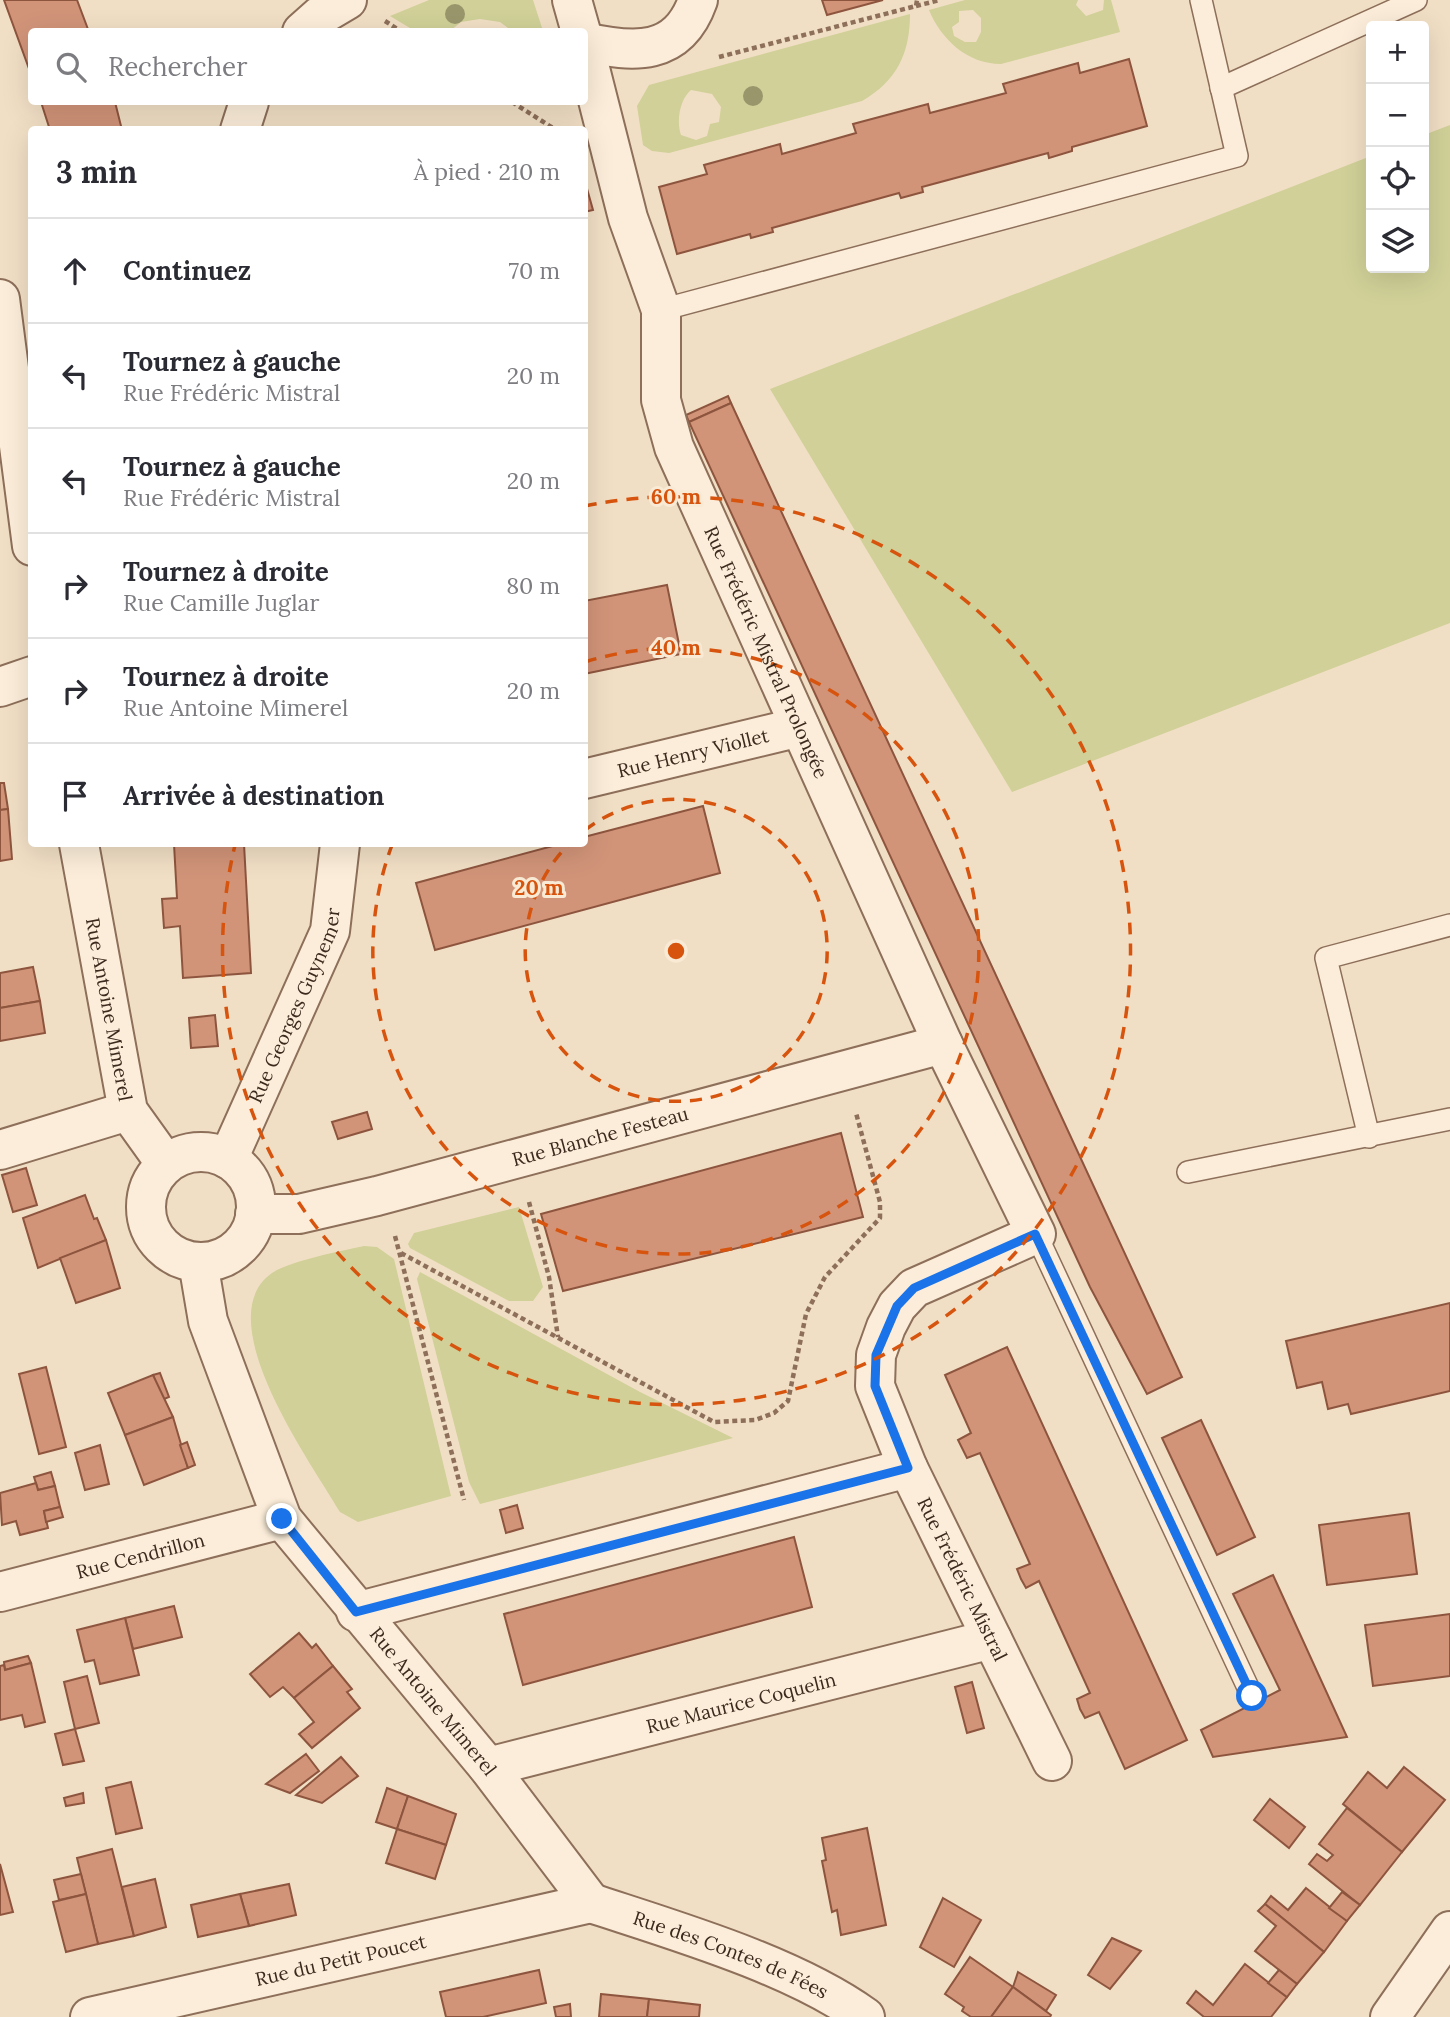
<!DOCTYPE html>
<html lang="fr">
<head>
<meta charset="utf-8">
<style>
  :root { --surface:#fff; --page:#f7f7f7; --text:#2b2b33; --muted:#7c7c81; --line:#e1e1e2 }
  body { margin:0; font-family:Lora,serif; background:var(--page); color:var(--text) }
  .controls { position:absolute; right:21px; top:21px; display:grid; overflow:hidden; border-radius:7px; box-shadow:0 7px 28px #0002 }
  .controls button { width:63px; height:63px; display:grid; place-items:center; padding:0; border:0; border-bottom:2px solid var(--line); background:var(--surface); color:var(--text); font:35px sans-serif }
  .stop { position:absolute; width:21px; height:21px; margin:-16px; border:5px solid #1a73e8; border-radius:50%; background:#fff }
  .stop.end { background:#1a73e8; border-color:#fff; box-shadow:0 2px 7px #0008 }
  .list { margin:0; padding:0; list-style:none }
  h2 { display:flex; justify-content:space-between; align-items:center; height:91px; margin:0; padding:0 28px; font-size:30px }
  h2 small { font-size:23px; font-weight:400; color:var(--muted) }
  .list li { display:grid; grid-template-columns:46px 1fr auto; gap:21px; align-items:center; box-sizing:border-box; height:105px; padding:0 28px; border-top:2px solid var(--line) }
  .list b { display:block; font-size:26px; white-space:nowrap }
  .list p { margin:0; font-size:23px; white-space:nowrap; color:var(--muted) }
  .list em { font-size:23px; font-style:normal; color:var(--muted) }
  .icon { flex:none; width:38px; height:38px; fill:none; stroke:currentColor; stroke-width:2; stroke-linecap:round; stroke-linejoin:round }
  .map { position:relative; flex:none; width:1450px; height:2017px; overflow:hidden }
  .search { position:absolute; background:var(--surface); box-shadow:0 7px 28px #0002; left:28px; top:28px; width:560px; height:77px; display:flex; align-items:center; gap:18px; box-sizing:border-box; padding:0 24px; border-radius:7px; color:var(--muted); font-size:26px }
  .panel { position:absolute; background:var(--surface); box-shadow:0 7px 28px #0002; left:28px; top:126px; width:560px; height:721px; border-radius:7px }
  .map>svg:first-child { display:block }
  .green { fill:#d0d098; fill-rule:evenodd }
  .building { fill:#d19479; stroke:#8e553e; stroke-width:2 }
  .lines { fill:none; stroke-linecap:round; stroke-linejoin:round }
  .lane-casing { stroke:#8d6f5a; stroke-width:24 }
  .street-casing { stroke:#8d6f5a; stroke-width:42 }
  .path { stroke:#8d6f5a; stroke-width:4.5; stroke-dasharray:5 3.5; stroke-linecap:butt }
  .lane { stroke:#fbedd9; stroke-width:21 }
  .street { stroke:#fbedd9; stroke-width:38 }
  .tree { fill:#9a966c }
  .route { stroke:#1a73e8; stroke-width:9 }
  .ring { fill:none; stroke:#d7540e; stroke-width:3.5; stroke-dasharray:12 9 }
  .labels { text-anchor:middle; dominant-baseline:central; stroke-width:6; stroke-linejoin:round; paint-order:stroke }
  .street-label { font-size:19px; fill:#3d2a1e; stroke:#f8ead5 }
  .centre { fill:#d7540e; stroke:#f8ead5; stroke-width:3.5 }
  .ring-label { font-size:21px; text-anchor:middle; font-weight:bold; fill:#d7540e; stroke:#f8ead5; stroke-width:6; stroke-linejoin:round; paint-order:stroke }
</style>
</head>
<body>
<div class="map">
<svg width="1450" height="2017" viewBox="0 0 1450 2017">
  <rect width="100%" height="100%" fill="#f1dfc5"/>
  <g class="green">
    <path d="M429,0H533L543,31H512L500,22L480,19L461,22L450,31H415L390,16Z"/>
    <path d="M965,0H1078L1076,5L1086,16L1103,10L1104,0H1111L1120,32L1001,64C967,64 941,39 929,10ZM973,10L981,18V32L976,42H965L954,36L952,27L959,22V11Z"/>
    <path d="M910,14C910,53 897,81 862,101L669,153L652,151L643,145L637,106L649,85ZM691,90L712,94L721,107L719,122L710,124L707,136L696,140L681,135C676,121 680,99 691,90Z"/>
    <path d="M1450,125V623L1012,792L770,389L1371,156V268H1424V135Z"/>
    <path d="M519,1207L543,1287L533,1301H509L410,1248L408,1244L414,1233Z"/>
    <path d="M364,1246L377,1247L394,1259L451,1496L358,1522L340,1512C313,1465 206,1319 272,1273C290,1261 341,1251 364,1246Z"/>
    <path d="M420,1272L640,1392L733,1438L480,1504L469,1482L417,1279Z"/>
  </g>
  <g class="building">
    <path d="M4,0H77L89,32H32V77Z"/>
    <path d="M822,0H883L827,15Z"/>
    <path d="M1129,59L1147,126L1072,147V151L1049,158L1048,153L922,187L923,192L901,198L899,193L772,228L773,232L751,238L750,234L677,254L659,187L707,174L704,165L780,144L782,154L856,133L853,124L928,104L930,113L1006,93L1003,84L1078,63L1080,73Z"/>
    <path d="M41,102H115L122,130H50Z"/>
    <path d="M584,178L593,210L584,212Z"/>
    <path d="M728,396L731,403L689,422L686,415Z"/>
    <path d="M731,403L1182,1377L1147,1394L1090,1287L689,422Z"/>
    <path d="M667,585L681,654L584,674V601Z"/>
    <path d="M0,783H4L8,809L0,810Z"/>
    <path d="M703,806L720,873L435,950L416,883L560,844H584V837Z"/>
    <path d="M8,809L12,859L0,861V810Z"/>
    <path d="M174,844H244L251,973L183,978L180,926L164,928L162,899L177,898Z"/>
    <path d="M33,967L40,1001L0,1008V973Z"/>
    <path d="M40,1001L45,1033L0,1041V1008Z"/>
    <path d="M215,1015L218,1046L191,1048L189,1018Z"/>
    <path d="M367,1112L372,1129L338,1139L332,1122Z"/>
    <path d="M841,1133L863,1217L563,1291L541,1214Z"/>
    <path d="M26,1168L37,1205L13,1212L2,1175Z"/>
    <path d="M85,1195L94,1219L97,1218L106,1240L38,1268L23,1218Z"/>
    <path d="M106,1240L120,1288L76,1303L60,1258Z"/>
    <path d="M1450,1303V1391L1351,1414L1348,1404L1328,1409L1322,1382L1297,1388L1286,1341Z"/>
    <path d="M1007,1347L1187,1740L1125,1769L1099,1712L1085,1718L1080,1709L1077,1699L1090,1693L1039,1581L1026,1588L1021,1579L1017,1569L1030,1564L980,1453L967,1458L958,1440L971,1433L945,1375Z"/>
    <path d="M46,1367L66,1447L39,1454L19,1374Z"/>
    <path d="M160,1373L169,1397L162,1400L153,1375Z"/>
    <path d="M153,1375L173,1417L125,1435L108,1393Z"/>
    <path d="M173,1417L188,1468L144,1485L125,1435Z"/>
    <path d="M1201,1420L1255,1537L1217,1555L1162,1438Z"/>
    <path d="M187,1442L195,1465L188,1468L180,1445Z"/>
    <path d="M100,1445L109,1484L85,1490L75,1453Z"/>
    <path d="M51,1472L55,1486L38,1490L34,1477Z"/>
    <path d="M36,1483L38,1490L55,1486L60,1507L44,1511L48,1528L20,1535L16,1521L2,1525L0,1493Z"/>
    <path d="M517,1505L523,1528L506,1533L500,1510Z"/>
    <path d="M60,1507L63,1517L46,1522L44,1511Z"/>
    <path d="M1409,1513L1417,1574L1327,1585L1319,1525Z"/>
    <path d="M794,1537L812,1607L523,1685L504,1614Z"/>
    <path d="M1273,1575L1347,1737L1213,1757L1201,1730L1280,1690L1233,1594Z"/>
    <path d="M174,1606L182,1637L133,1649L125,1618Z"/>
    <path d="M1450,1614V1676L1373,1686L1365,1625Z"/>
    <path d="M125,1618L139,1675L100,1684L94,1660L85,1662L77,1630Z"/>
    <path d="M299,1633L312,1648L316,1644L333,1666L294,1698L283,1687L270,1697L250,1674Z"/>
    <path d="M28,1656L31,1663L5,1670L4,1662Z"/>
    <path d="M31,1663L45,1722L25,1727L22,1715L0,1720V1666L4,1665L5,1670Z"/>
    <path d="M333,1666L352,1689L347,1692L360,1708L312,1748L299,1734L314,1722L294,1698Z"/>
    <path d="M87,1676L99,1723L75,1729L64,1682Z"/>
    <path d="M972,1682L984,1728L967,1733L955,1687Z"/>
    <path d="M75,1729L84,1761L63,1765L55,1734Z"/>
    <path d="M306,1754L319,1771L290,1793L266,1784Z"/>
    <path d="M341,1757L358,1776L322,1803L296,1795Z"/>
    <path d="M1404,1767L1445,1800L1402,1852L1343,1804L1368,1772L1387,1788Z"/>
    <path d="M131,1782L142,1828L116,1834L106,1788Z"/>
    <path d="M387,1788L408,1796L397,1829L376,1822Z"/>
    <path d="M83,1793L84,1803L66,1806L64,1798Z"/>
    <path d="M408,1796L456,1814L446,1845L397,1829Z"/>
    <path d="M1270,1799L1305,1827L1289,1848L1254,1820Z"/>
    <path d="M1347,1808L1402,1852L1360,1905L1309,1864L1317,1854L1327,1861L1333,1855L1319,1844Z"/>
    <path d="M867,1828L886,1925L841,1935L837,1910L832,1912L822,1861L826,1860L822,1838Z"/>
    <path d="M397,1829L446,1845L435,1879L386,1863Z"/>
    <path d="M112,1849L134,1936L98,1944L77,1858Z"/>
    <path d="M0,1864L13,1912L0,1915Z"/>
    <path d="M81,1874L86,1894L59,1900L54,1880Z"/>
    <path d="M155,1879L166,1927L134,1936L122,1887Z"/>
    <path d="M289,1884L296,1915L249,1926L240,1894Z"/>
    <path d="M1306,1888L1347,1921L1324,1952L1265,1904L1271,1896L1288,1910Z"/>
    <path d="M1342,1892L1360,1905L1347,1921L1329,1908Z"/>
    <path d="M86,1894L98,1944L66,1952L53,1902Z"/>
    <path d="M240,1894L249,1926L198,1937L191,1905Z"/>
    <path d="M943,1898L981,1920L954,1967L920,1947Z"/>
    <path d="M1265,1904L1324,1952L1297,1984L1255,1951L1276,1926L1258,1911Z"/>
    <path d="M1112,1938L1141,1951L1110,1989L1088,1975Z"/>
    <path d="M970,1957L1013,1987L991,2017H971L962,2011L964,2007L945,1994Z"/>
    <path d="M1245,1964L1287,1997L1271,2017H1204L1187,2003L1196,1991L1213,2005Z"/>
    <path d="M539,1970L546,2003L483,2017H446L440,1992Z"/>
    <path d="M1279,1970L1297,1984L1287,1997L1268,1983Z"/>
    <path d="M1018,1972L1056,1995L1046,2011L1013,1987Z"/>
    <path d="M1013,1987L1051,2015L1050,2017H991Z"/>
    <path d="M601,1994L649,1999L647,2017H599Z"/>
    <path d="M649,1999L700,2005L699,2017H647Z"/>
    <path d="M570,2004L571,2017H556L554,2007Z"/>
  </g>
  <g class="lines">
    <g class="lane-casing">
      <g id="lane">
        <path d="M1221,88L1416,0"/>
        <path d="M661,310L1237,156L1201,0"/>
        <path d="M1369,1137L1326,958L1450,925"/>
        <path d="M1188,1172L1450,1119"/>
        <path d="M1036,1234L1252,1696"/>
      </g>
    </g>
    <g class="street-casing">
      <g id="street">
        <path d="M572,0L581,32"/>
        <path d="M302,32L320,16L347,0"/>
        <path d="M584,42C634,53 678,57 698,0"/>
        <path id="s1" d="M584,45L628,218L661,310V400L674,447L943,1044L1036,1234L914,1288L897,1306L886,1327L876,1355L875,1386L908,1468L1052,1761"/>
        <path d="M240,130L249,102"/>
        <path d="M0,299L32,546"/>
        <path d="M0,687L32,676"/>
        <path id="s2" d="M584,779L800,727"/>
        <path id="s3" d="M79,844L128,1111L166,1164"/>
        <path d="M0,1150L128,1111"/>
        <circle cx="201" cy="1207" r="55"/>
        <path id="s4" d="M228,1159L330,931L340,844"/>
        <path id="s5" d="M255,1214H299L377,1196L943,1044"/>
        <path id="s6" d="M198,1262L208,1321L282,1519L488,1767L591,1903"/>
        <path id="s7" d="M0,1592L282,1519"/>
        <path d="M356,1612L908,1468"/>
        <path id="s8" d="M488,1767L992,1639"/>
        <path id="s9" d="M591,1903C676,1931 793,1965 865,2017"/>
        <path id="s10" d="M90,2017L591,1903"/>
        <path d="M1390,2017L1450,1931"/>
      </g>
    </g>
    <g class="path">
      <path d="M916,6L940,0"/>
      <path d="M385,21L402,32"/>
      <path d="M719,57L916,6L917,0"/>
      <path d="M512,102L556,130"/>
      <path d="M529,1202L549,1277L558,1337"/>
      <path d="M395,1236L464,1500"/>
      <path d="M401,1253L714,1422L755,1420L774,1413L788,1401L806,1314L825,1277L880,1218V1202L856,1113"/>
    </g>
    <use href="#lane" class="lane"/>
    <use href="#street" class="street"/>
  </g>
  <g class="tree">
    <circle cx="455" cy="14" r="10"/>
    <circle cx="753" cy="96" r="10"/>
  </g>
  <g class="lines">
    <path class="route" d="M282,1519L356,1612L908,1468L875,1386L876,1355L897,1306L914,1288L1035,1234L1252,1696"/>
  </g>
  <g class="ring">
    <path d="M585 830A151 151 0 1 1 569 844"/>
    <path d="M585 662A303 303 0 1 1 392 845"/>
    <path d="M585 506A454 454 0 1 1 235 845"/>
  </g>
  <g class="labels">
    <g class="street-label">
      <text stroke="none"><textPath href="#s1" startOffset="640">Rue Frédéric Mistral Prolongée</textPath></text>
      <text stroke="none"><textPath href="#s2" startOffset="112">Rue Henry Viollet</textPath></text>
      <text stroke="none"><textPath href="#s4" startOffset="168">Rue Georges Guynemer</textPath></text>
      <text stroke="none"><textPath href="#s3" startOffset="168">Rue Antoine Mimerel</textPath></text>
      <text stroke="none"><textPath href="#s5" startOffset="355">Rue Blanche Festeau</textPath></text>
      <text stroke="none"><textPath href="#s7" startOffset="145">Rue Cendrillon</textPath></text>
      <text stroke="none"><textPath href="#s1" startOffset="1736">Rue Frédéric Mistral</textPath></text>
      <text stroke="none"><textPath href="#s6" startOffset="508">Rue Antoine Mimerel</textPath></text>
      <text stroke="none"><textPath href="#s8" startOffset="261">Rue Maurice Coquelin</textPath></text>
      <text stroke="none"><textPath href="#s9" startOffset="149">Rue des Contes de Fées</textPath></text>
      <text stroke="none"><textPath href="#s10" startOffset="257">Rue du Petit Poucet</textPath></text>
    </g>
  </g>
  <circle cx="676" cy="951" r="10" class="centre"/>
  <g class="ring-label">
    <text x="676" y="504">60 m</text>
    <text x="676" y="655">40 m</text>
    <text x="539" y="895">20 m</text>
  </g>
</svg>
<div class="controls">
<button>+</button>
<button>−</button>
<button><svg class="icon" aria-label="locate" viewBox="0 0 24 24"><circle cx="12" cy="12" r="6"/><path d="M12 2v4M12 18v4M2 12h4M18 12h4"/></svg></button>
<button><svg class="icon" aria-label="layers" viewBox="0 0 24 24"><path d="M12 4l9 5-9 5-9-5zM3 14l9 5 9-5"/></svg></button>
</div>
<div class="stop" style="left:1252px;top:1696px"></div>
<div class="stop end" style="left:282px;top:1519px"></div>
<div class="search"><svg class="icon" aria-label="search" viewBox="0 0 24 24"><circle cx="10" cy="10" r="6"/><path d="M15 15l6 6"/></svg>Rechercher</div>
<section class="panel">
<h2>3 min<small>À pied · 210 m</small></h2>
<ul class="list">
<li><svg class="icon" aria-label="ahead" viewBox="0 0 24 24"><path d="M12 20V5M6 11l6-6 6 6"/></svg><div><b>Continuez</b></div><em>70 m</em></li>
<li><svg class="icon" aria-label="left" viewBox="0 0 24 24"><path d="M17 20v-9H6M10 6l-5 5 5 5"/></svg><div><b>Tournez à gauche</b><p>Rue Frédéric Mistral</p></div><em>20 m</em></li>
<li><svg class="icon" aria-label="left" viewBox="0 0 24 24"><path d="M17 20v-9H6M10 6l-5 5 5 5"/></svg><div><b>Tournez à gauche</b><p>Rue Frédéric Mistral</p></div><em>20 m</em></li>
<li><svg class="icon" aria-label="right" viewBox="0 0 24 24"><path d="M7 20v-9h11M14 6l5 5-5 5"/></svg><div><b>Tournez à droite</b><p>Rue Camille Juglar</p></div><em>80 m</em></li>
<li><svg class="icon" aria-label="right" viewBox="0 0 24 24"><path d="M7 20v-9h11M14 6l5 5-5 5"/></svg><div><b>Tournez à droite</b><p>Rue Antoine Mimerel</p></div><em>20 m</em></li>
<li><svg class="icon" aria-label="arrive" viewBox="0 0 24 24"><path d="M6 21V4h12l-3 4 3 4H6"/></svg><div><b>Arrivée à destination</b></div></li>
</ul>
</section>
</div>
</body>
</html>
